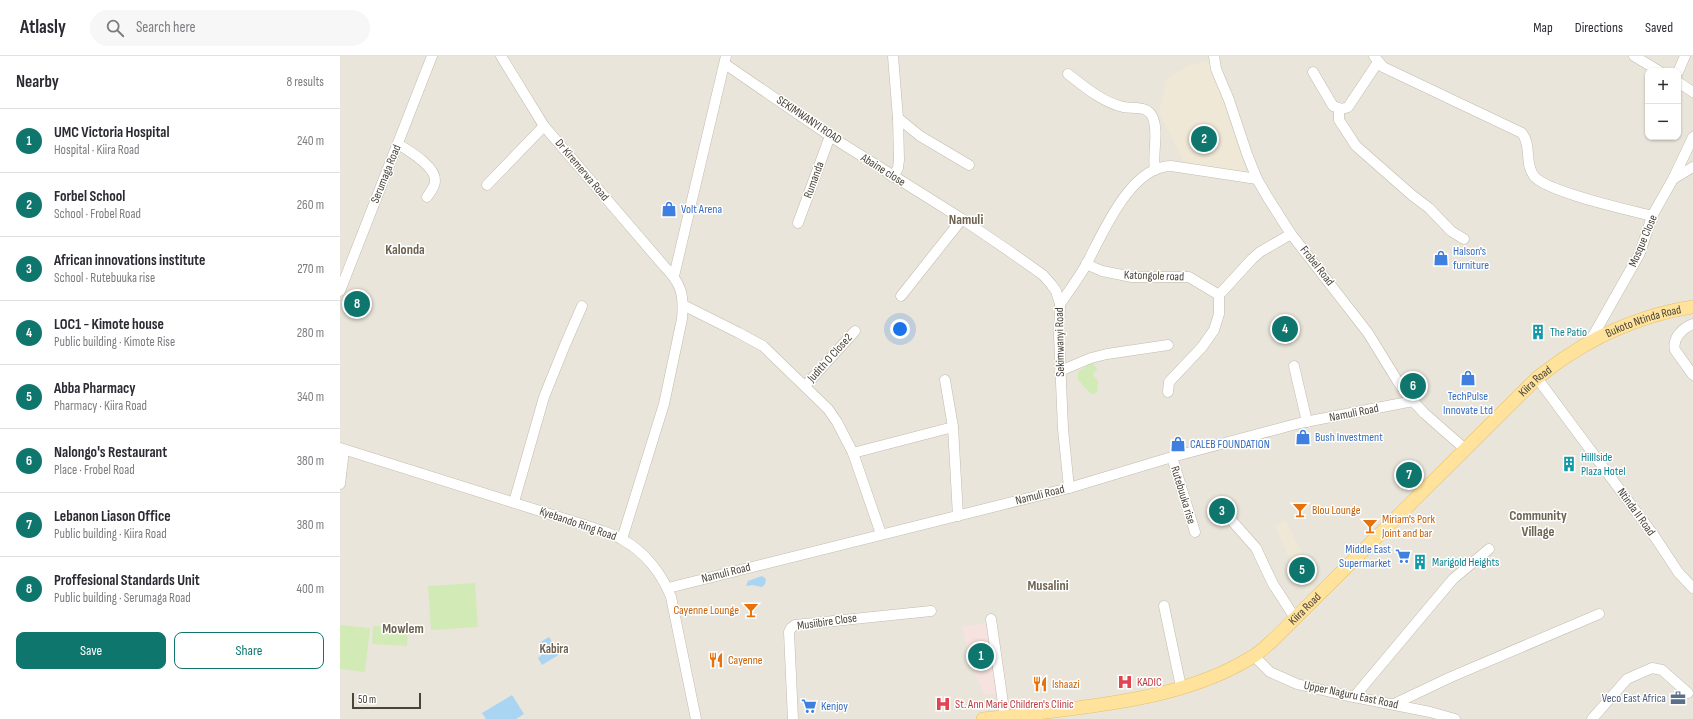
<!DOCTYPE html>
<html lang="en">
<head>
<meta charset="utf-8">
<style>
  :root { --surface:#fff; --page:#f7f7f7; --text:#2b2b33; --muted:#7c7c81; --line:#e1e1e2; --accent:#0f766e }
  body { margin:0; font-family:"Sofia Sans Condensed",sans-serif; background:var(--page); color:var(--text) }
  .controls { position:absolute; right:12px; top:12px; display:grid; overflow:hidden; border-radius:8px; box-shadow:0 1px 3px #0004 }
  .controls button { width:36px; height:36px; display:grid; place-items:center; padding:0; border:0; border-bottom:1px solid var(--line); background:var(--surface); color:var(--text); font:20px sans-serif }
  .scale { position:absolute; left:12px; bottom:10px; width:69px; box-sizing:border-box; padding-left:4px; border:2px solid #4b4439; border-top:0; font-size:11px; line-height:14px; white-space:nowrap; color:#4b4439; -webkit-text-stroke:3px #fff; paint-order:stroke }
  .you { position:absolute; left:560px; top:273px; width:14px; height:14px; margin:-10px; border:3px solid #fff; border-radius:50%; background:#1a73e8; box-shadow:0 0 0 6px #1a73e833 }
  .badge { display:grid; place-items:center; width:26px; height:26px; border-radius:50%; background:var(--accent); color:#fff; font-size:13px; font-weight:700 }
  .pin { position:absolute; translate:-50% -50%; border:2px solid #fff; box-shadow:0 1px 4px #0006 }
  .list { margin:0; padding:0; list-style:none }
  h2 { display:flex; justify-content:space-between; align-items:center; height:52px; margin:0; padding:0 16px; font-size:17px }
  h2 small { font-size:13px; font-weight:400; color:var(--muted) }
  .list li { display:grid; grid-template-columns:26px 1fr auto; gap:12px; align-items:center; box-sizing:border-box; height:64px; padding:0 16px; border-top:1px solid var(--line) }
  .list b { display:block; font-size:15px; white-space:nowrap }
  .list p { margin:0; font-size:13px; white-space:nowrap; color:var(--muted) }
  .list em { font-size:13px; font-style:normal; color:var(--muted) }
  .actions { display:flex; gap:8px; padding:12px 16px }
  .actions a { flex:1; padding:9px 0; border:1px solid var(--accent); border-radius:8px; text-align:center; font-size:14px; color:var(--accent) }
  .actions .main { background:var(--accent); color:#fff }
  .icon { flex:none; width:22px; height:22px; fill:none; stroke:currentColor; stroke-width:2; stroke-linecap:round; stroke-linejoin:round }
  .map { position:relative; flex:none; width:1353px; height:663px; overflow:hidden }
  header { display:flex; align-items:center; gap:24px; box-sizing:border-box; height:56px; padding:0 20px; background:var(--surface); border-bottom:1px solid var(--line) }
  header strong { font-size:19px }
  nav { display:flex; gap:22px; margin-inline-start:auto; font-size:14px }
  .search { width:280px; height:36px; background:var(--page); display:flex; align-items:center; gap:10px; box-sizing:border-box; padding:0 14px; border-radius:22px; color:var(--muted); font-size:15px }
  main { display:flex }
  aside { flex:1; background:var(--surface) }
  .map>svg:first-child { display:block }
  .residential { fill:#eae5da; fill-rule:evenodd }
  .education { fill:#efe8d6 }
  .medical { fill:#f6e3e0 }
  .green { fill:#d2eab5 }
  .water { fill:#a9d4f2 }
  .lines { fill:none; stroke-linecap:round; stroke-linejoin:round }
  .minor-casing { stroke:#c2bbae; stroke-width:11 }
  .major-casing { stroke:#e6c16a; stroke-width:14 }
  .minor { stroke:#fff; stroke-width:10 }
  .major { stroke:#ffe39c; stroke-width:13 }
  .labels { text-anchor:middle; dominant-baseline:central; stroke-width:3; stroke-linejoin:round; paint-order:stroke }
  .street-label { font-size:12px; fill:#4b4439; stroke:#fff }
  .shop-label { font-size:12px; fill:#366cbe; stroke:#fff; text-anchor:start }
  .culture-label { font-size:12px; fill:#0d838f; stroke:#fff; text-anchor:start }
  .food-label { font-size:12px; fill:#c56008; stroke:#fff; text-anchor:start }
  .health-label { font-size:12px; fill:#be3a42; stroke:#fff; text-anchor:start }
  .service-label { font-size:12px; fill:#4e5e75; stroke:#fff; text-anchor:end }
  .neighbourhood-label { font-size:13px; font-weight:bold; fill:#6e6250; stroke:#fff }
  .quarter-label { font-size:14px; font-weight:bold; fill:#6e6250; stroke:#fff }
</style>
</head>
<body>
<header>
<strong>Atlasly</strong>
<div class="search"><svg class="icon" aria-label="search" viewBox="0 0 24 24"><circle cx="10" cy="10" r="6"/><path d="M15 15l6 6"/></svg>Search here</div>
<nav><a>Map</a><a>Directions</a><a>Saved</a></nav>
</header>
<main>
<aside>
<h2>Nearby<small>8 results</small></h2>
<ul class="list">
<li><span class="badge">1</span><div><b>UMC Victoria Hospital</b><p>Hospital · Kiira Road</p></div><em>240 m</em></li>
<li><span class="badge">2</span><div><b>Forbel School</b><p>School · Frobel Road</p></div><em>260 m</em></li>
<li><span class="badge">3</span><div><b>African innovations institute</b><p>School · Rutebuuka rise</p></div><em>270 m</em></li>
<li><span class="badge">4</span><div><b>LOC1 - Kimote house</b><p>Public building · Kimote Rise</p></div><em>280 m</em></li>
<li><span class="badge">5</span><div><b>Abba Pharmacy</b><p>Pharmacy · Kiira Road</p></div><em>340 m</em></li>
<li><span class="badge">6</span><div><b>Nalongo's Restaurant</b><p>Place · Frobel Road</p></div><em>380 m</em></li>
<li><span class="badge">7</span><div><b>Lebanon Liason Office</b><p>Public building · Kiira Road</p></div><em>380 m</em></li>
<li><span class="badge">8</span><div><b>Proffesional Standards Unit</b><p>Public building · Serumaga Road</p></div><em>400 m</em></li>
</ul>
<div class="actions"><a class="main">Save</a><a>Share</a></div>
</aside>
<div class="map">
<svg width="1353" height="663" viewBox="0 0 1353 663">
  <rect width="100%" height="100%" fill="#f6f3ec"/>
  <path class="residential" d="M0,0H1353V663H0ZM1308,15H1338V81H1308Z"/>
  <g class="education">
    <path d="M870,4L907,118L845,108L819,57L827,22L848,10Z"/>
    <path d="M946,465L977,526L966,537L934,469Z"/>
  </g>
  <path class="medical" d="M648,567L653,597L656,637L644,639L630,604L622,571Z"/>
  <g class="green">
    <path d="M750,308H754L757,313L753,319L758,325L757,337L751,338L738,324V316Z"/>
    <path d="M135,527L138,571L91,574L88,530Z"/>
    <path d="M0,569L30,572L25,616L0,613Z"/>
    <path d="M33,570L68,572L67,590L32,588Z"/>
  </g>
  <g class="water">
    <path d="M422,520L426,523L425,528L422,531L412,529L406,530L408,525Z"/>
    <path d="M209,581L220,598L202,609L198,602L205,596L199,587Z"/>
    <path d="M172,639L184,658L176,663H146L142,657Z"/>
  </g>
  <g class="lines">
    <g class="minor-casing">
      <g id="minor">
        <path d="M161,0L204,70L324,210C342,228 344,239 342,263L324,348L282,483"/>
        <path d="M874,0L876,13L889,44L907,98L917,123L928,142L951,178L1028,277L1060,329L1073,345L1084,357L1125,393"/>
        <path d="M1034,0L1043,11L1182,77C1192,90 1184,107 1194,120C1206,136 1290,154 1312,160"/>
        <path d="M1294,0L1319,15"/>
        <path d="M385,8L490,80L622,163L672,197L703,219L711,228L716,235L720,248L719,279L723,373L729,432"/>
        <path d="M973,16L993,50L1002,53L1008,51L1038,6"/>
        <path d="M1338,16L1345,0"/>
        <path d="M728,18C745,31 762,46 783,51C794,53 808,49 813,62C819,78 812,97 815,114"/>
        <path d="M1338,26L1353,36"/>
        <path d="M999,53V64L1016,90L1073,140L1089,152L1111,175L1124,183"/>
        <path d="M558,62L580,80L629,109"/>
        <path d="M58,88C69,95 96,110 95,125C95,131 90,136 87,141"/>
        <path d="M549,118L553,121L558,112L559,104L558,62L553,0"/>
        <path d="M1333,123L1353,111"/>
        <path d="M147,129L204,70"/>
        <path d="M458,167L490,80"/>
        <path d="M746,208L762,215L792,221H849L879,239L912,203L920,196L951,178"/>
        <path d="M334,220L386,0"/>
        <path d="M0,235L92,0"/>
        <path d="M561,240L622,163"/>
        <path d="M720,248C729,235 738,223 746,209C762,179 790,110 831,110L917,123"/>
        <path d="M343,249L399,277L423,290L488,353L497,366L513,397L541,478"/>
        <path d="M1353,268C1342,272 1332,283 1335,294L1353,319"/>
        <path d="M1249,287L1300,197L1312,160L1333,123L1353,81"/>
        <path d="M954,310L967,366"/>
        <path d="M720,315L751,302L767,298L828,289"/>
        <path d="M1197,322L1315,481L1338,516L1353,532"/>
        <path d="M605,324L613,371L618,460"/>
        <path d="M465,330L515,275"/>
        <path d="M828,336L829,326L862,291L874,274L879,258V239"/>
        <path d="M0,392L254,472C263,476 274,478 283,484C305,496 322,518 331,541L356,663"/>
        <path d="M513,397L613,371"/>
        <path d="M832,401L855,476"/>
        <path d="M0,428L4,394"/>
        <path d="M174,446L204,341L225,289L242,250"/>
        <path d="M893,466L916,492L933,528L955,562"/>
        <path d="M328,532L729,432L832,401L960,367L1073,345"/>
        <path d="M824,550L841,631"/>
        <path d="M651,563L665,661"/>
        <path d="M914,600L930,616L957,628L999,638L1090,656L1115,663"/>
        <path d="M1014,641L1113,523L1149,493"/>
        <path d="M1054,648L1111,621L1259,558"/>
        <path d="M453,663L449,576L451,572L455,569L591,555"/>
        <path d="M1252,663L1287,623L1312,612L1322,614L1348,637"/>
      </g>
    </g>
    <g class="major-casing">
      <g id="major">
        <path id="s1" d="M643,663C669,661 696,657 722,654C786,646 856,636 912,601C919,597 925,591 931,586L1197,322C1208,314 1220,304 1232,297C1267,274 1312,257 1353,251"/>
      </g>
    </g>
    <use href="#minor" class="minor"/>
    <use href="#major" class="major"/>
  </g>
  <defs>
    <g id="shop-bare" transform="scale(1.2)"><path d="M-5-2.5h2.3a2.7 3.5 0 0 1 5.4 0H5L5.5 6h-11ZM-1.5-2.5h3a1.5 2.3 0 0 0-3 0Z" fill="#3f7fe0" stroke="#fff" stroke-width="2.5" paint-order="stroke"/></g>
    <g id="building-bare" transform="scale(1.2)"><path d="M-4-6H4V6H1V3H-1V6H-4ZM-2.5-4.3h1.7v1.8h-1.7ZM.8-4.3h1.7v1.8H.8ZM-2.5-1h1.7V.8h-1.7ZM.8-1h1.7V.8H.8Z" fill="#0f9aa8" stroke="#fff" stroke-width="2.5" paint-order="stroke"/></g>
    <g id="bar-bare" transform="scale(1.2)"><path d="M-6-5H6L.8 .8V4.5H3.5V6h-7V4.5H-.8V.8Z" fill="#e8710a" stroke="#fff" stroke-width="2.5" paint-order="stroke"/></g>
    <g id="supermarket-bare" transform="scale(1.2)"><path d="M-6-5.5h2.5l.6 2H6L4.5 2H-2.5L-4.4-4H-6ZM-1.5 3.2a1.3 1.3 0 1 0 .1 0ZM3 3.2a1.3 1.3 0 1 0 .1 0Z" fill="#3f7fe0" stroke="#fff" stroke-width="2.5" paint-order="stroke"/></g>
    <g id="restaurant-bare" transform="scale(1.2)"><path d="M-5-6h1v4h1v-4h1v4h1v-4h1v5L-1.5 .5V6h-2V.5L-5-1ZM5-6V6H3V1.5H1.5Q1.5-4 5-6Z" fill="#e8710a" stroke="#fff" stroke-width="2.5" paint-order="stroke"/></g>
    <g id="hospital-bare" transform="scale(1.2)"><path d="M-5-5h3v3.5h4V-5h3V5h-3V1.5h-4V5h-3Z" fill="#e0444e" stroke="#fff" stroke-width="2.5" paint-order="stroke"/></g>
    <g id="office-bare" transform="scale(1.2)"><path d="M-6-3h4V-5.5h4V-3h4V5H-6ZM-1-4.5V-3h2v-1.5ZM-6 0V1H6V0Z" fill="#5c6f8a" stroke="#fff" stroke-width="2.5" paint-order="stroke"/></g>
  </defs>
  <g fill-rule="evenodd">
    <use href="#shop-bare" x="329" y="153"/>
    <use href="#shop-bare" x="1101" y="202"/>
    <use href="#building-bare" x="1198" y="276"/>
    <use href="#shop-bare" x="1128" y="322"/>
    <use href="#shop-bare" x="963" y="381"/>
    <use href="#shop-bare" x="838" y="388"/>
    <use href="#building-bare" x="1229" y="408"/>
    <use href="#bar-bare" x="960" y="454"/>
    <use href="#bar-bare" x="1030" y="470"/>
    <use href="#supermarket-bare" x="1063" y="500"/>
    <use href="#building-bare" x="1080" y="506"/>
    <use href="#bar-bare" x="411" y="554"/>
    <use href="#restaurant-bare" x="376" y="604"/>
    <use href="#hospital-bare" x="785" y="626"/>
    <use href="#restaurant-bare" x="700" y="628"/>
    <use href="#office-bare" x="1338" y="642"/>
    <use href="#hospital-bare" x="603" y="648"/>
    <use href="#supermarket-bare" x="469" y="650"/>
  </g>
  <g class="labels">
    <g class="street-label">
      <text transform="translate(469 64) rotate(34)">SEKIMWANYI ROAD</text>
      <text transform="translate(242 114) rotate(50)">Dr Kiremerwa Road</text>
      <text transform="translate(543 114) rotate(32)">Abaine close</text>
      <text transform="translate(46 118) rotate(-68)">Serumaga Road</text>
      <text transform="translate(474 124) rotate(-70)">Rumanda</text>
      <text transform="translate(1303 185) rotate(-67)">Mosque Close</text>
      <text transform="translate(977 210) rotate(52)">Frobel Road</text>
      <text transform="translate(814 220) rotate(2)">Katongole road</text>
      <text stroke="none"><textPath href="#s1" startOffset="799">Bukoto Ntinda Road</textPath></text>
      <text transform="translate(720 286) rotate(-91)">Sekimwanyi Road</text>
      <text transform="translate(490 302) rotate(-48)">Judith O Close2</text>
      <text stroke="none"><textPath href="#s1" startOffset="674">Kiira Road</textPath></text>
      <text transform="translate(1014 357) rotate(-11)">Namuli Road</text>
      <text transform="translate(700 439) rotate(-14)">Namuli Road</text>
      <text transform="translate(843 439) rotate(73)">Rutebuuka rise</text>
      <text transform="translate(1296 456) rotate(54)">Ntinda II Road</text>
      <text transform="translate(238 468) rotate(19)">Kyebando Ring Road</text>
      <text transform="translate(386 517) rotate(-14)">Namuli Road</text>
      <text stroke="none"><textPath href="#s1" startOffset="350">Kiira Road</textPath></text>
      <text transform="translate(487 566) rotate(-8)">Musiibire Close</text>
      <text transform="translate(1011 639) rotate(12)">Upper Naguru East Road</text>
    </g>
    <g class="shop-label">
      <text x="341" y="153">Volt Arena</text>
      <text x="1113" y="195">Halson's<tspan x="1113" dy="14">furniture</tspan></text>
      <text x="1128" y="340" text-anchor="middle">TechPulse<tspan x="1128" dy="14">Innovate Ltd</tspan></text>
      <text x="975" y="381">Bush Investment</text>
      <text x="850" y="388">CALEB FOUNDATION</text>
      <text x="1051" y="493" text-anchor="end">Middle East<tspan x="1051" dy="14">Supermarket</tspan></text>
      <text x="481" y="650">Kenjoy</text>
    </g>
    <g class="culture-label">
      <text x="1210" y="276">The Patio</text>
      <text x="1241" y="401">Hilllside<tspan x="1241" dy="14">Plaza Hotel</tspan></text>
      <text x="1092" y="506">Marigold Heights</text>
    </g>
    <g class="food-label">
      <text x="972" y="454">Blou Lounge</text>
      <text x="1042" y="463">Miriam's Pork<tspan x="1042" dy="14">Joint and bar</tspan></text>
      <text x="399" y="554" text-anchor="end">Cayenne Lounge</text>
      <text x="388" y="604">Cayenne</text>
      <text x="712" y="628">Ishaazi</text>
    </g>
    <g class="health-label">
      <text x="797" y="626">KADIC</text>
      <text x="615" y="648">St. Ann Marie Children's Clinic</text>
    </g>
    <g class="service-label">
      <text x="1326" y="642">Veco East Africa</text>
    </g>
    <g class="neighbourhood-label">
      <text x="214" y="593">Kabira</text>
    </g>
    <g class="quarter-label">
      <text x="626" y="163">Namuli</text>
      <text x="65" y="193">Kalonda</text>
      <text x="1198" y="459">Community<tspan x="1198" dy="16">Village</tspan></text>
      <text x="708" y="529">Musalini</text>
      <text x="63" y="572">Mowlem</text>
    </g>
  </g>
</svg>
<div class="controls">
<button>+</button>
<button>−</button>
</div>
<div class="scale">50 m</div>
<div class="you"></div>
<div class="pin badge" style="left:641px;top:600px">1</div>
<div class="pin badge" style="left:864px;top:83px">2</div>
<div class="pin badge" style="left:882px;top:455px">3</div>
<div class="pin badge" style="left:945px;top:273px">4</div>
<div class="pin badge" style="left:962px;top:514px">5</div>
<div class="pin badge" style="left:1073px;top:330px">6</div>
<div class="pin badge" style="left:1069px;top:419px">7</div>
<div class="pin badge" style="left:17px;top:248px">8</div>
</div>
</main>
</body>
</html>
